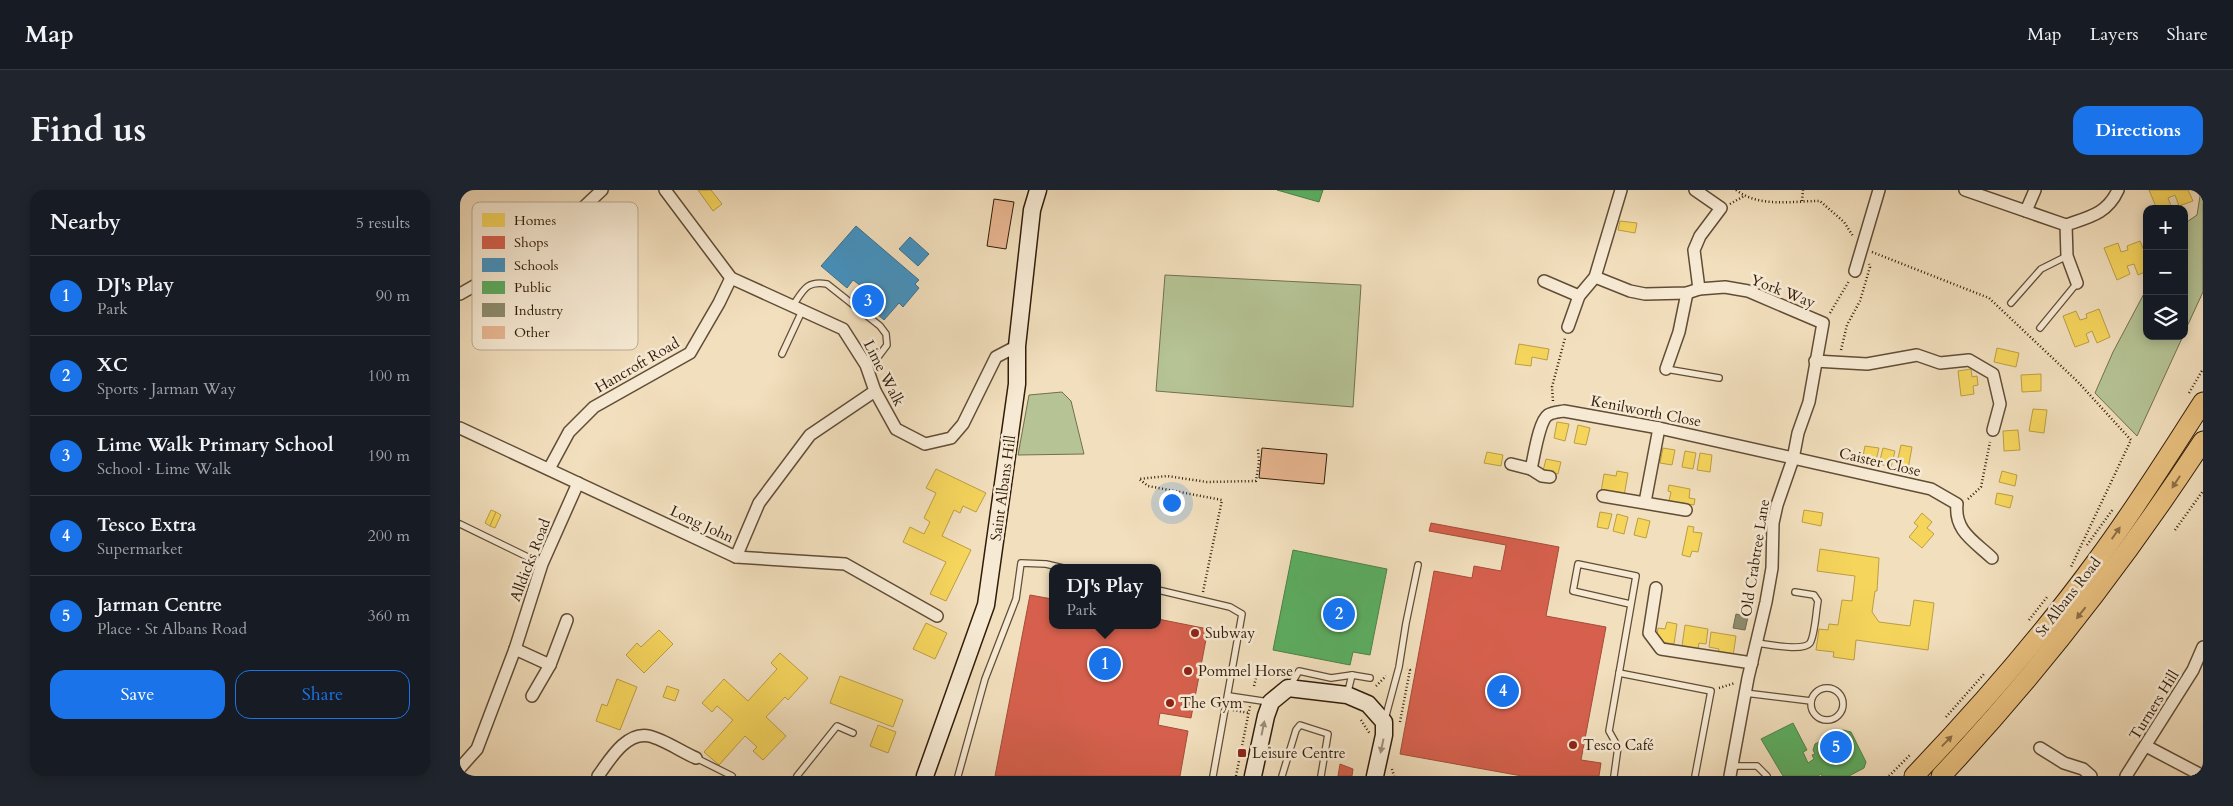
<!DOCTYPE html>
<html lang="en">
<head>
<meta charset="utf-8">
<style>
  :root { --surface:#171b24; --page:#20242c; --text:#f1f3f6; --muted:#9ea1a6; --line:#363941; --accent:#1a73e8 }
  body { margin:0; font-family:Cardo,serif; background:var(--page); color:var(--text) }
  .controls { position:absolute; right:15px; top:15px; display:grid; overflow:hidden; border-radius:10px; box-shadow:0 2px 12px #0003 }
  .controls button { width:45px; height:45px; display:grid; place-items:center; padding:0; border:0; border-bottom:1px solid var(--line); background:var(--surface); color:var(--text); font:25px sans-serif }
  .you { position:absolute; left:711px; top:312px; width:18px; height:18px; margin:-12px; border:4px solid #fff; border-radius:50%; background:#1a73e8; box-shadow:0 0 0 8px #1a73e833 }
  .badge { display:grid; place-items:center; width:32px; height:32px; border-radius:50%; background:var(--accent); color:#fff; font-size:16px; font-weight:700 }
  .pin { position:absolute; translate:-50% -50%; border:2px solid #fff; box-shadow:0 1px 5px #0006 }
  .popup { position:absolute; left:589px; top:374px; width:112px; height:65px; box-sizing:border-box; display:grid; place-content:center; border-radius:10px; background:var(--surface); filter:drop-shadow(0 1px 4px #0005); font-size:16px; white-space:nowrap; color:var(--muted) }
  .popup b { font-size:19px; color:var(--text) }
  .popup::after { content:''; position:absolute; left:50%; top:100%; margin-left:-10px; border:10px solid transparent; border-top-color:var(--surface) }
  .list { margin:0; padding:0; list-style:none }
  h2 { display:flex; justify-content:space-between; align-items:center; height:65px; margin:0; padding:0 20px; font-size:21px }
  h2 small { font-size:16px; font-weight:400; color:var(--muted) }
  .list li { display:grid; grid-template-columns:32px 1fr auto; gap:15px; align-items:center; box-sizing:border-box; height:80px; padding:0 20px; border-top:1px solid var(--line) }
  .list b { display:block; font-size:19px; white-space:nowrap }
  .list p { margin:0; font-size:16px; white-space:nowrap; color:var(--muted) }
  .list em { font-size:16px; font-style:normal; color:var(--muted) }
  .actions { display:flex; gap:10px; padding:15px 20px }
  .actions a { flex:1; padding:11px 0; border:1px solid var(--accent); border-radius:15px; text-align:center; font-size:18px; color:var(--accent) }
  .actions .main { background:var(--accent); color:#fff }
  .icon { flex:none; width:28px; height:28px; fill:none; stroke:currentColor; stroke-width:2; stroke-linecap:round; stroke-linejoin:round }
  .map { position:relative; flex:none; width:1743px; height:586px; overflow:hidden; border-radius:15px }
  header { display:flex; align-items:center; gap:30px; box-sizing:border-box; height:70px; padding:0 25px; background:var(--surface); border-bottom:1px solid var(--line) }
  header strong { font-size:24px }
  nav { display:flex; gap:28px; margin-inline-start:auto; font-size:18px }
  .intro { display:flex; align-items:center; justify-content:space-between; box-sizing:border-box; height:120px; padding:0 30px }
  h1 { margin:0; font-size:35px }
  .button { padding:12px 22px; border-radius:15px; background:var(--accent); color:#fff; font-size:18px; font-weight:700 }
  main { display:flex; gap:30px; padding:0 30px }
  aside { flex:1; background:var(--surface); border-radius:15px; box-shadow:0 2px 12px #0003 }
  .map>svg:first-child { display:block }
  .green { fill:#b5c395; stroke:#73704f }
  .homes { fill:#f6d55c; stroke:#bb9e43 }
  .shops { fill:#d6604d; stroke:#a44c39 }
  .schools { fill:#4393c3; stroke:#3e6f8b }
  .public { fill:#5aae61; stroke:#4e8247 }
  .industry { fill:#8c8c6e; stroke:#716a50 }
  .building { fill:#e8b691; stroke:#311c09 }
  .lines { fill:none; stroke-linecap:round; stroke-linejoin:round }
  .lane-casing { stroke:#614d36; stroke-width:8 }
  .street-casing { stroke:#614d36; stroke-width:14 }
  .secondary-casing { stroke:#311c09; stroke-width:19 }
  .primary-casing { stroke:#311c09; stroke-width:21 }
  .path { stroke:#311c09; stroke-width:2.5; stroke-dasharray:1 2.5; stroke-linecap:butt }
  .lane { stroke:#f7ead4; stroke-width:5.5 }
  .street { stroke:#f7ead4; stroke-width:11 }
  .secondary { stroke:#f7ead4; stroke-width:16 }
  .primary { stroke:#e9c07e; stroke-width:19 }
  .oneway { fill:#8d6e44 }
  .oneway2 { fill:#9e8d79 }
  .poi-dot { fill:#8f2418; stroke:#f7ead4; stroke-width:2 }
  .labels { text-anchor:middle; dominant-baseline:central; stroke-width:5; stroke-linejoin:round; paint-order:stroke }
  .street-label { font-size:15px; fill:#311c09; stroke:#f7ead4 }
  .poi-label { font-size:15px; fill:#311c09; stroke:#f7ead4; text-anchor:start }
  .key { fill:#f7ead4; stroke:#bcac97; stroke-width:1 }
  .key-label { font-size:14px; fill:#311c09 }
</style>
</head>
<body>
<header>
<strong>Map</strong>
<nav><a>Map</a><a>Layers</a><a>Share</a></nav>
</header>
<div class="intro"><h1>Find us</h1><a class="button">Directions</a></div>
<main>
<aside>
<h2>Nearby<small>5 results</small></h2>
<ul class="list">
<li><span class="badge">1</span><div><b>DJ's Play</b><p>Park</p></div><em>90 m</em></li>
<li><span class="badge">2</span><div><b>XC</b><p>Sports · Jarman Way</p></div><em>100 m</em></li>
<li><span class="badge">3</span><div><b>Lime Walk Primary School</b><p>School · Lime Walk</p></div><em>190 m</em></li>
<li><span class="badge">4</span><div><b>Tesco Extra</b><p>Supermarket</p></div><em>200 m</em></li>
<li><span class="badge">5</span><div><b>Jarman Centre</b><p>Place · St Albans Road</p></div><em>360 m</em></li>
</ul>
<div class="actions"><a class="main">Save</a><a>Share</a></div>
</aside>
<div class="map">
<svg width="1743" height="586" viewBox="0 0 1743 586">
  <rect width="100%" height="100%" fill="#f2dfbd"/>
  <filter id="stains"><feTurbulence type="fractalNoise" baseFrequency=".004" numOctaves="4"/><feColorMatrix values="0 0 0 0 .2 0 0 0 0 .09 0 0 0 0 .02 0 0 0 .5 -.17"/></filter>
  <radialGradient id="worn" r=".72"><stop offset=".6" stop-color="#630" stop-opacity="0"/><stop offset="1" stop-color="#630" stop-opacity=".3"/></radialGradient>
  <g class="green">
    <path d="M1741,0H1743V102L1724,143V34L1737,25Z"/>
    <path d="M705,85L901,95L893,217L696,201Z"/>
    <path d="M1687,98V146H1723L1677,246L1635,203L1653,162Z"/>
    <path d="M602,202L611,211L624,264L558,265L569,205Z"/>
  </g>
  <g class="homes">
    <path d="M238,0H251L262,14L253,21Z"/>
    <path d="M1689,0H1728L1733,11L1719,16L1715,5L1708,8L1711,16L1697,19Z"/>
    <path d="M1160,31L1177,33L1175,43L1158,40Z"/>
    <path d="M1680,51L1687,67V81L1678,85L1674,74L1667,76L1670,84L1657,90L1644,58L1658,53L1661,62L1668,60L1667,56Z"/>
    <path d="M1639,119L1650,147L1637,153L1632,141L1626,144L1629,152L1615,157L1603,126L1616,121L1620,130L1627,128L1626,124Z"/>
    <path d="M1059,154L1089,159L1087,170L1072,167L1071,176L1055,174Z"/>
    <path d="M1537,158L1559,163L1556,177L1534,172Z"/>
    <path d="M1511,179L1512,187L1517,186L1518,195L1513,196L1514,204L1501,206L1498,181Z"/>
    <path d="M1581,184V201L1562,202L1561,185Z"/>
    <path d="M1573,219L1587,220L1584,243L1569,241Z"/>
    <path d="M1097,232L1109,234L1105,251L1094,248Z"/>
    <path d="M1118,235L1130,238L1126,255L1114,253Z"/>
    <path d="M1558,240L1560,260L1544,261L1543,241Z"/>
    <path d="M1441,255L1452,257L1448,279L1436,277Z"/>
    <path d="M1405,256L1419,258L1415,274L1402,271Z"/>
    <path d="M1203,258L1215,260L1212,275L1200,273Z"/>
    <path d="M1423,258L1435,261L1431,277L1419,274Z"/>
    <path d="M1225,261L1236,263L1233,279L1222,277Z"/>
    <path d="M1027,262L1043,265L1041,276L1024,273Z"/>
    <path d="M1240,263L1252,265L1250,282L1237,280Z"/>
    <path d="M1086,269L1101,272L1098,284L1083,281Z"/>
    <path d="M476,279L526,303L516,322L503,316L500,323L494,320L482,346L511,360L486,411L470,404L486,372L443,352L450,337L464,344L470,332L464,328L476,303L466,298Z"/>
    <path d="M1157,281L1168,283L1164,306L1141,302L1144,284L1156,286Z"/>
    <path d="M1542,281L1557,285L1555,296L1539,292Z"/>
    <path d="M1209,295L1230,299L1229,308L1235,309L1234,315L1209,311L1211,302L1208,301Z"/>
    <path d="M1537,303L1553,306L1550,318L1535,314Z"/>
    <path d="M31,320L36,322L30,336L25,333Z"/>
    <path d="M1344,320L1363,323L1361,336L1342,332Z"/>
    <path d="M36,322L41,325L35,338L30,336Z"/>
    <path d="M1140,322L1152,324L1148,339L1137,337Z"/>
    <path d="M1462,323L1472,332L1467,338L1474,344L1462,358L1449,347L1458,336L1454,333Z"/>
    <path d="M1157,324L1168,327L1164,344L1153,341Z"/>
    <path d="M1178,328L1190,331L1186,348L1174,345Z"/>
    <path d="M1228,336L1234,337L1233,342L1242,343L1238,362L1232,361L1230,367L1222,365Z"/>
    <path d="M1360,359L1419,368L1417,401H1415L1412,422L1419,432L1450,436L1454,410L1474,413L1468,460L1396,450L1394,470L1373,467L1374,462L1356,460L1359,439L1368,440L1369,434L1378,435L1382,410L1392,411L1395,386L1357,381Z"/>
    <path d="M1207,432L1217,434L1214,454L1196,451L1198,438L1205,439Z"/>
    <path d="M466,433L487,443L475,469L453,459Z"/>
    <path d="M1225,435L1248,439L1246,454L1239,453L1238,459L1222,456Z"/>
    <path d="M199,440L213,454L184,483L166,465L177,453L181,457Z"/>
    <path d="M1251,442L1276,446L1273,466L1258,464L1259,459L1249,457Z"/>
    <path d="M320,463L348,488L328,510L325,507L306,527L326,546L303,570L293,561L297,557L285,546L259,575L244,562L273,530L257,516L252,522L242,513L264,489L288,511L317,479L311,473Z"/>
    <path d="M380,486L443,510L433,537L370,513Z"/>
    <path d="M157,489L177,497L160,540L136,531L142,514L147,516Z"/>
    <path d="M207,496L219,500L215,511L203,507Z"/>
    <path d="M418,535L436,542L428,563L410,556Z"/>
  </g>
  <g class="shops">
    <path d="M971,333L1099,357L1086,426L1146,437L1121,570L1141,573L1139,586H1062L940,564L974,381L1012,388L1014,376L1041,381L1046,355L969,341Z"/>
    <path d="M570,405L592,409V435H698V429L748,439L731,528L700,523L698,535L728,541L720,586H535Z"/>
    <path d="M880,574L893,579L892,586H878Z"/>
  </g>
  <g class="schools">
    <path d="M396,36L459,90L455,94L459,98L443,117L439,113L424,130L394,104L401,96L393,90L387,98L361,76Z"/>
    <path d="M450,47L469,64L458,76L439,59Z"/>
  </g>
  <g class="public">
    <path d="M817,0H863L859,12Z"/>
    <path d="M833,360L927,379L910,465L893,462L890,475L813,460Z"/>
    <path d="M1333,533L1347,560L1343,562L1348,573L1354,569L1352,565L1355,564L1353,560L1355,554L1383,540L1391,542L1406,572L1404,578L1389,586H1362L1361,584L1358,586H1323L1301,549Z"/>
  </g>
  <path class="industry" d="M1276,424L1288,427L1285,440L1273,438Z"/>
  <g class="building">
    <path d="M534,9L554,12L546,59L527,56Z"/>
    <path d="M802,258L867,264L864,294L799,288Z"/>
  </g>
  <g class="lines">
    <g class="lane-casing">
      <g id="lane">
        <path d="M1551,113L1581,79L1607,66"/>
        <path d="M332,117C343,101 346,90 367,94L420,136L426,144L427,155L418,167L406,175"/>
        <path d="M1580,138L1617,93"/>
        <path d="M322,164L342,121"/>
        <path d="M1206,179L1259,188"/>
        <path d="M0,334L82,374"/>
        <path d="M698,400L770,417L782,424L753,586"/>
        <path d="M1296,453C1307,454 1343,462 1350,453C1355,445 1356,421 1358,411L1354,405L1335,402"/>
        <path d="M1159,483L1251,501L1235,586"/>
        <path d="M830,496L839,481L871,488L892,485L910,488"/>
        <circle cx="1367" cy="514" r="16"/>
        <path d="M1285,503L1351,511"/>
        <path d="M887,505L892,485"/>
        <path d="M769,506L809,512"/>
        <path d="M925,529L939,477L946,433L958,375"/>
        <path d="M236,568L272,586"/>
        <path d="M1272,576H1297L1307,586"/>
        <path d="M337,586L377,536L393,543"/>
        <path d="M498,586L525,489L556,409L561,373L586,374L603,378"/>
        <path d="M822,586L836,540L840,535L868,544L861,586"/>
        <path d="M1154,586L1158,557L1149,541L1176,386L1118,374L1113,401L1170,414"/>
      </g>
    </g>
    <g class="street-casing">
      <g id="street">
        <path d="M205,0L271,88L383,139L406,175L415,201L436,239L465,254L491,248L503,234L536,167L557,156"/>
        <path d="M1235,0L1261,18L1240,46L1234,60L1239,99"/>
        <path d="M1505,0L1606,35L1607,66L1617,93"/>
        <path d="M1566,21L1575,0"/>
        <path d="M1606,35C1629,27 1647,24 1658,0"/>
        <path d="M1395,81L1419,0"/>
        <path d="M1135,87L1170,101L1185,104L1227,103L1239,99L1265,97L1288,101L1363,133L1349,212L1338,243L1333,269L1317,315L1313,333L1312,378L1306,412L1288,488L1270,586"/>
        <path d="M1084,91L1119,106"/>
        <path d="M0,104L79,59L142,0"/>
        <path d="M1108,137L1119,106L1135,87L1161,0"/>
        <path d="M1355,171L1407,174L1457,165L1480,173L1509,170L1533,184L1540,214L1533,240"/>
        <path d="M1206,179L1219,142L1227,103"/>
        <path d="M0,238L276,367L385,374L477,426"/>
        <path d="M1051,274L1071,279"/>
        <path d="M89,279L109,242L134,217L230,163L259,113L271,88"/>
        <path d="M1090,287L1082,286L1071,279C1074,267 1079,231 1088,225C1093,222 1099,222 1104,221L1199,238L1471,299L1497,314C1494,341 1514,351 1532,368"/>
        <path d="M1143,306L1226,320"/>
        <path d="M1185,312L1199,238"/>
        <path d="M276,367L299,313L350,245L415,201"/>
        <path d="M1196,398L1189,443L1201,459L1292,473"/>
        <path d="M55,459L90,475"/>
        <path d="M72,506L90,475L107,430"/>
        <path d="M1686,556L1743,586"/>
        <path d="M1580,558L1604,573L1623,579L1631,586"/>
        <path d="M0,578L17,559L55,459L82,374L118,293"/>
        <path d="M138,586C149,571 166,541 189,546C203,549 222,562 236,568"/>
        <path d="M1666,586L1733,480L1743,457"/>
      </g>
    </g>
    <g class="secondary-casing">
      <g id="secondary">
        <path d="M465,586L526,415L557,194V156L572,20L578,0"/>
        <path d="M793,586L806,526L811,512L828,498L887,505L908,514L924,532V545L915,586"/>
      </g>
    </g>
    <g class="primary-casing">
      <g id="primary">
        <path d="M1454,586C1519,518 1580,448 1635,373C1674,321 1708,266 1743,212"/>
        <path d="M1481,586C1579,482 1665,370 1743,251"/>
      </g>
    </g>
    <g class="path">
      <path d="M1276,0C1300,18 1332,11 1360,11L1384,32L1393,46"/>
      <path d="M1342,11L1343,0"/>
      <path d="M1270,14L1284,6"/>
      <path d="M1412,62L1529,108L1618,192L1671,250L1611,377"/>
      <path d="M1370,123L1389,91"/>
      <path d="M1381,160L1387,135L1400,111L1410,77L1409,74"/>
      <path d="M1729,203L1743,179"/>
      <path d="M1093,211L1092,197L1105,148"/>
      <path d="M1508,309L1521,297L1530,252"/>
      <path d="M1715,340L1743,301"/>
      <path d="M1627,355L1653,319"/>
      <path d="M743,402L762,310L688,296L679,289L707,286L747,292L796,291L799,272L798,259"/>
      <path d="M1569,430L1587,407"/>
      <path d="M781,484L796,486"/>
      <path d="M794,496L798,480L821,485"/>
      <path d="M916,496L926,486"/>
      <path d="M1259,498L1275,493"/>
      <path d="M773,520L789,523"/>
      <path d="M1486,527L1524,484"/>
      <path d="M901,530L910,544"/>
      <path d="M940,532L950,480L947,479"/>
      <path d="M932,579L934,586"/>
      <path d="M776,586L790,516"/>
      <path d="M1429,586L1451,564"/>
    </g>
    <use href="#lane" class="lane"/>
    <use href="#street" class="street"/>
    <use href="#secondary" class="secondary"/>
    <use href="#primary" class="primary"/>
  </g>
  <defs><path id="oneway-solid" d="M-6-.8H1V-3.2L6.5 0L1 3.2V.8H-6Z" transform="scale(1.25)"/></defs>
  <g class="oneway">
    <use href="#oneway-solid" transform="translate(1716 292) rotate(123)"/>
    <use href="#oneway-solid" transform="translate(1656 343) rotate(-55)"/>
    <use href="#oneway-solid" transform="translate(1621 423) rotate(128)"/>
    <use href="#oneway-solid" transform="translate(1487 551) rotate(-46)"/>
  </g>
  <g class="oneway2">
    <use href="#oneway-solid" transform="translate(803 538) rotate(-78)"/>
    <use href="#oneway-solid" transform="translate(922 556) rotate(102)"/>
  </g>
  <g class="poi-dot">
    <circle cx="735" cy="443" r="5"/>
    <circle cx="728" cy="481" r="5"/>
    <circle cx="710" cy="513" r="5"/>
    <circle cx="1113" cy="555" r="5"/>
    <rect x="777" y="558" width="10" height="10" rx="2.5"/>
  </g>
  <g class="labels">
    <g class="street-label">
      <text transform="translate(1323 101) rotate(21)">York Way</text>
      <text transform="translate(177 175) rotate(-30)">Hancroft Road</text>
      <text transform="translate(424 183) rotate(63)">Lime Walk</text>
      <text transform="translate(1186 221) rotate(11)">Kenilworth Close</text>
      <text transform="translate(1420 272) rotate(13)">Caister Close</text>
      <text transform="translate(543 298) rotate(-82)">Saint Albans Hill</text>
      <text transform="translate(242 334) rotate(25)">Long John</text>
      <text transform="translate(1295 368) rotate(-81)">Old Crabtree Lane</text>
      <text transform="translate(70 370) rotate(-69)">Alldicks Road</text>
      <text transform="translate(1608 407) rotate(-52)">St Albans Road</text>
      <text transform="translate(1694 515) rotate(-58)">Turners Hill</text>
    </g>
    <g class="poi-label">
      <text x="745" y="443">Subway</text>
      <text x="738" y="481">Pommel Horse</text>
      <text x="720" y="513">The Gym</text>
      <text x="1123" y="555">Tesco Café</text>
      <text x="792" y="563">Leisure Centre</text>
    </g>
  </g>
  <rect x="12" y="12" width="166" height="148" rx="8" class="key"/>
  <rect x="22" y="23" width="23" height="14" fill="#f6d55c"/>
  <rect x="22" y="46" width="23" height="13" fill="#d6604d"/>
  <rect x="22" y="68" width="23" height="14" fill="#4393c3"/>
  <rect x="22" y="91" width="23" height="13" fill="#5aae61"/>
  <rect x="22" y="113" width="23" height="14" fill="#8c8c6e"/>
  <rect x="22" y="136" width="23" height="13" fill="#e8b691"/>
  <g class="key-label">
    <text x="54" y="35">Homes</text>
    <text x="54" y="57">Shops</text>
    <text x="54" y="80">Schools</text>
    <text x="54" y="102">Public</text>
    <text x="54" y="125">Industry</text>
    <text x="54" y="147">Other</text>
  </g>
  <rect width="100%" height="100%" filter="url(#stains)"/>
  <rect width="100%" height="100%" fill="url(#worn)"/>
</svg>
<div class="controls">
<button>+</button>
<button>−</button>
<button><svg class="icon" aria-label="layers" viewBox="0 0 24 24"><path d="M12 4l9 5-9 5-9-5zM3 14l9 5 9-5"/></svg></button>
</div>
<div class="you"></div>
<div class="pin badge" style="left:645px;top:474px">1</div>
<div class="popup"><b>DJ's Play</b>Park</div>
<div class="pin badge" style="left:879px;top:424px">2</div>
<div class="pin badge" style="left:408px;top:111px">3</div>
<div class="pin badge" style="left:1043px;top:501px">4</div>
<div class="pin badge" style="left:1376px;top:557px">5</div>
</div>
</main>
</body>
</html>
